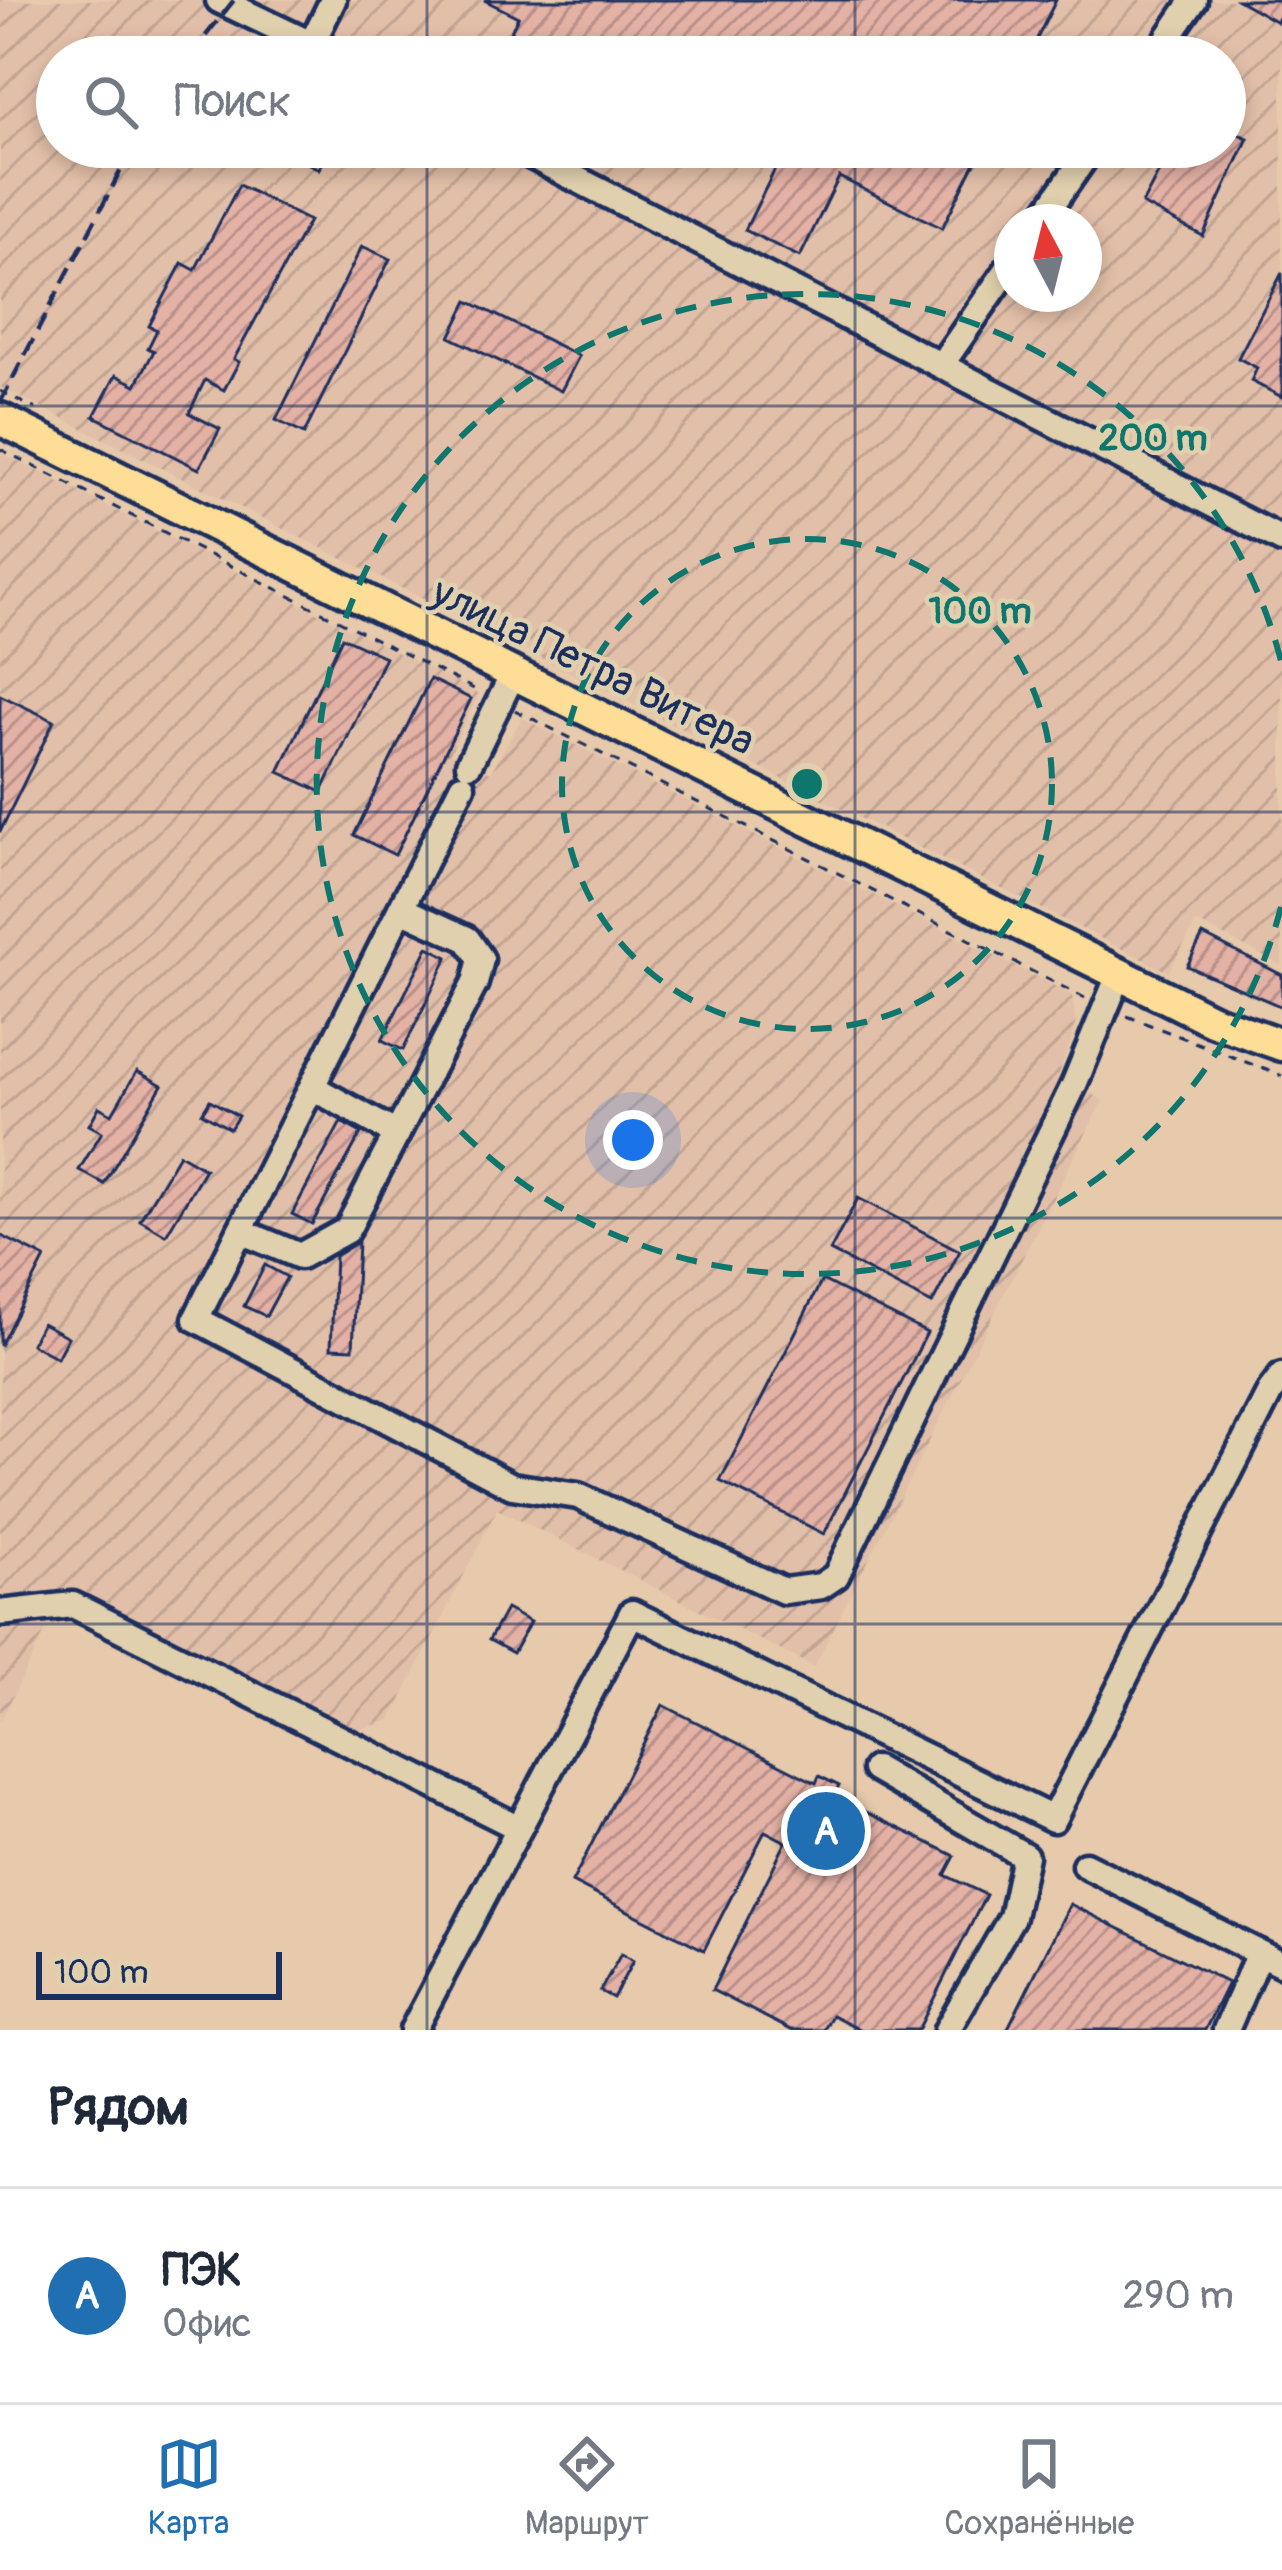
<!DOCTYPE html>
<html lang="ru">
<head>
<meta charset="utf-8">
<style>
  :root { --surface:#fff; --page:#f6f6f7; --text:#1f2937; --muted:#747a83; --line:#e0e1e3; --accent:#1f6fb2 }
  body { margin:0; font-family:Pangolin,sans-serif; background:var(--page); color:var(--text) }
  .compass { position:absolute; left:994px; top:204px; width:108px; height:108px; border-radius:50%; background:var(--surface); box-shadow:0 6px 18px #0003; rotate:353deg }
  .scale { position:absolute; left:36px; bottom:30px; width:246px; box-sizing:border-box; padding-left:12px; border:6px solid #1b2f5e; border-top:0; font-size:33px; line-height:42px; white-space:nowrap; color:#1b2f5e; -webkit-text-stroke:9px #e1d0ad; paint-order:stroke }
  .you { position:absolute; left:633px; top:1140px; width:42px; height:42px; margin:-30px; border:9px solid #fff; border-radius:50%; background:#1a73e8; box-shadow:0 0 0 18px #1a73e833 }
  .badge { display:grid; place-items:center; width:78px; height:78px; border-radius:50%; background:var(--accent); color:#fff; font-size:39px; font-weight:700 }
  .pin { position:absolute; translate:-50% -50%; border:6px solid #fff; box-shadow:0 3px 12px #0006 }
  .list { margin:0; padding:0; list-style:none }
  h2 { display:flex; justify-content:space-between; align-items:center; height:156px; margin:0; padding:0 48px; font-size:51px }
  h2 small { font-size:39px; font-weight:400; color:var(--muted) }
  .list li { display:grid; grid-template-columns:78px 1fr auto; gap:36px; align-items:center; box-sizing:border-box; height:216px; padding:0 48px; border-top:3px solid var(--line) }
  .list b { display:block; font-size:45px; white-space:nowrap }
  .list p { margin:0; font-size:39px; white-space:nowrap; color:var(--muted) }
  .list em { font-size:39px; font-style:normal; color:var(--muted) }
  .icon { flex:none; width:66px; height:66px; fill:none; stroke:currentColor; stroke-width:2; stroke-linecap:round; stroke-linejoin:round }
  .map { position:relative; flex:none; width:1282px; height:2030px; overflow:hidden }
  .search { position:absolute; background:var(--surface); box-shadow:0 6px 18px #0003; left:36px; right:36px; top:36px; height:132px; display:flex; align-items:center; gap:30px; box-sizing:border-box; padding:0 42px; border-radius:66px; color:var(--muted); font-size:45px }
  .sheet { height:372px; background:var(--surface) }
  nav { display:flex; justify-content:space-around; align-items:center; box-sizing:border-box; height:168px; border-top:3px solid var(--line); background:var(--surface); font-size:33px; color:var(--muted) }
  nav a { display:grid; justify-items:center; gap:6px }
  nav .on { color:var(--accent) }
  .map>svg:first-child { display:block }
  .industrial { fill:url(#industrial-furrows); fill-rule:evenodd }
  .building { fill:url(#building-hatch); stroke:#1b2f5e; stroke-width:3 }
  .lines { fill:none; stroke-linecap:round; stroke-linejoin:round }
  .minor-casing { stroke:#1b2f5e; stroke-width:33 }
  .major-casing { stroke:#1b2f5e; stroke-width:39 }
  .path { stroke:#1b2f5e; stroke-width:3; stroke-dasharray:9 9; stroke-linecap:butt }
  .minor { stroke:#e1d0ad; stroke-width:24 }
  .major { stroke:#fedd96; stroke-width:30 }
  .rail { stroke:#1b2f5e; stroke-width:4.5; stroke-dasharray:18 9; stroke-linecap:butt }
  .grid { fill:none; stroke:#1b2f5e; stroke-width:3; stroke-opacity:0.55 }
  .ring { fill:none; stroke:#0f766e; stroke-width:6; stroke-dasharray:21 15 }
  .labels { text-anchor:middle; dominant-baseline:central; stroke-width:9; stroke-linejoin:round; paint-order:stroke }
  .street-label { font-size:42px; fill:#1b2f5e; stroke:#e1d0ad }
  .centre { fill:#0f766e; stroke:#e1d0ad; stroke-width:6 }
  .ring-label { font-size:36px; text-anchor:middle; font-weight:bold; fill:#0f766e; stroke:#e1d0ad; stroke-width:9; stroke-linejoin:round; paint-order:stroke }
</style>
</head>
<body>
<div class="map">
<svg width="1282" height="2030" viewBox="0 0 1282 2030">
  <defs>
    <pattern id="industrial-furrows" width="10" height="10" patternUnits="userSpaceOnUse" patternTransform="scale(3)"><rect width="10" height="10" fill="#e2bfa8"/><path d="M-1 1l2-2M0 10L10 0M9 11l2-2" fill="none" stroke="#c1a493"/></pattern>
    <pattern id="building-hatch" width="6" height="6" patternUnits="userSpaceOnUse" patternTransform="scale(3)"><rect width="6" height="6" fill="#e4b1a5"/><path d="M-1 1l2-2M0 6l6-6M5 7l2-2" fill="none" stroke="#b8908a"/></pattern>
  </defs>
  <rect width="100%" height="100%" fill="#e7caac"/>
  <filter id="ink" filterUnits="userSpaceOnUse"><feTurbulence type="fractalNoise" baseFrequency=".00833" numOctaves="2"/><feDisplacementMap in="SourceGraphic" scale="24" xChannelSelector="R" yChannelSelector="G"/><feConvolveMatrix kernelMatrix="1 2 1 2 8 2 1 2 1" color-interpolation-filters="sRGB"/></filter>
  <g filter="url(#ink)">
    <g class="industrial">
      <path d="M0,0H1282V966L1197,922L1168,972L0,387ZM57,57H1225V147H57ZM1012,222H1084V294H1012Z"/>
      <path d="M0,452L479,694L450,753L469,764L491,772L522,718L1072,995L1076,1026L1058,1077L1103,1100L814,1667L497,1509L391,1720L357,1730L99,1599L46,1630L0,1722Z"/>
    </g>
    <g class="building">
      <path d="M484,0H1056L1028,57H598L572,44L567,57H498L518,17Z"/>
      <path d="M1238,0H1282V12L1277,22Z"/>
      <path d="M1225,128L1248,138L1203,236L1142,204L1172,147H1225Z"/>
      <path d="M275,147H330L319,169Z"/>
      <path d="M786,147H983L942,228L839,177L800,257L745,230Z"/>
      <path d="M239,185L309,221L234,359L239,362L224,390L205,380L189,413L220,429L199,469L94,416L116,375L136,385L154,351L148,348L157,330L149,326L182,263L195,270Z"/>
      <path d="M362,246L390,259L304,434L276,420Z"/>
      <path d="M1282,273V397L1251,381L1257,368L1238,358Z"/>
      <path d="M468,301L579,356L561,391L450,337Z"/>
      <path d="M342,637L385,657L322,792L279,772Z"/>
      <path d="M430,679L471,699L395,855L354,835Z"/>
      <path d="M0,695L54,721L0,832Z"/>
      <path d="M1203,935L1282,975V1007L1187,966Z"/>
      <path d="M428,947L448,957L403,1050L382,1040Z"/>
      <path d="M137,1071L162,1085L104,1184L79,1170L102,1132L89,1125L99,1107L112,1114Z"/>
      <path d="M210,1100L238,1116L230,1129L202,1113Z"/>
      <path d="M341,1122L361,1133L312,1224L292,1214Z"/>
      <path d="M179,1154L205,1169L166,1235L140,1220Z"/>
      <path d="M858,1198L960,1251L932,1304L830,1251Z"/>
      <path d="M0,1235L45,1258L0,1346Z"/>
      <path d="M358,1242L353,1349L331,1348L335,1256Z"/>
      <path d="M265,1265L287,1277L266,1316L244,1306Z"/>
      <path d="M822,1280L927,1333L824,1534L720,1481Z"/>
      <path d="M42,1323L68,1337L57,1358L31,1344Z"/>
      <path d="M506,1609L530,1622L513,1653L489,1640Z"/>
      <path d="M663,1705L816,1783L819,1776L839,1786L834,1796L955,1856L945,1875L986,1895L918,2030H862L832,2015L824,2030H791L712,1990L786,1842L765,1831L704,1950L572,1882Z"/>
      <path d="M1070,1904L1228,1983L1205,2030H1007Z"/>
      <path d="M621,1954L633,1961L613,1998L600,1991Z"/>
    </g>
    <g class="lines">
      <g class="minor-casing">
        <g id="minor">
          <path d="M219,0L338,57"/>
          <path d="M312,43L333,0"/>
          <path d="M1155,57L1194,0"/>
          <path d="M514,147L1282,540"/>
          <path d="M1040,222L1092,147"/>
          <path d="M941,365L1012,263"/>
          <path d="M469,764L513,674"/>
          <path d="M462,786L196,1319L512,1486L578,1496L784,1591L821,1586L836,1576L1074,1085L1119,975"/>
          <path d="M312,1087L397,1134"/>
          <path d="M240,1231L300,1256L347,1230L475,983L481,959L467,939L401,909"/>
          <path d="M0,1613L73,1605L519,1828"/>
          <path d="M875,1769L1025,1856L1012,1917L947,2030"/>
          <path d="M1085,1865L1259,1953"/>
          <path d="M413,2030L632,1613L1053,1819L1270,1392L1282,1376"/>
          <path d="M1226,2030L1259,1953L1282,1964"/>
        </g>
      </g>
      <g class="major-casing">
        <path id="major" d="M0,419L1212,1020L1282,1045"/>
      </g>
      <g class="path">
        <path d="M0,391L36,409"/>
        <path d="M0,449L480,692"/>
        <path d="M515,710L1085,998"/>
        <path d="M1127,1016L1282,1076"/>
      </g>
      <use href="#minor" class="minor"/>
      <use href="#major" class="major"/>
      <g class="rail">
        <path d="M189,57L234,0"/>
        <path d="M0,403L133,147"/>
      </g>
    </g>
  </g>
  <path class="grid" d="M427,0V57M855,0V57M427,147V2030M855,147V2030M0,406H1282M0,812H1282M0,1218H1282M0,1624H1282"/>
  <g class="ring">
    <circle cx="807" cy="784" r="245"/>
    <path d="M1281 907A490 490 0 1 1 1281 661"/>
  </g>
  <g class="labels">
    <g class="street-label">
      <text transform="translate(593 667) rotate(26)">улица Петра Витера</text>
    </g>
  </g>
  <circle cx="807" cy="784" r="18" class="centre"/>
  <g class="ring-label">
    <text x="1153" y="450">200 m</text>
    <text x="980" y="623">100 m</text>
  </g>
</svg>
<svg class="compass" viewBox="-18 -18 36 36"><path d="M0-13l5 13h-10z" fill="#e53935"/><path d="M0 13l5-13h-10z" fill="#747a83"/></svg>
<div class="scale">100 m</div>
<div class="you"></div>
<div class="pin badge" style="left:826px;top:1831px">A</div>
<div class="search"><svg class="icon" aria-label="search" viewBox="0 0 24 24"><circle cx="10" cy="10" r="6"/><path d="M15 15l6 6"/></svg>Поиск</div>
</div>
<section class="sheet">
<h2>Рядом<small></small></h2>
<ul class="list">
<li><span class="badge">A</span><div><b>ПЭК</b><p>Офис</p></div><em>290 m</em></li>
</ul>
</section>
<nav>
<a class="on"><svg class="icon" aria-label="map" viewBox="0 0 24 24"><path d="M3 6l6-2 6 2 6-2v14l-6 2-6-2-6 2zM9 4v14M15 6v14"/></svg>Карта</a>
<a><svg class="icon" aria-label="directions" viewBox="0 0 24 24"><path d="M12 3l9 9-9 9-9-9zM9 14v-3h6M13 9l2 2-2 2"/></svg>Маршрут</a>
<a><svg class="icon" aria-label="saved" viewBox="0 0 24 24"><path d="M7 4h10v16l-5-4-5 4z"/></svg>Сохранённые</a>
</nav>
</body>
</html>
